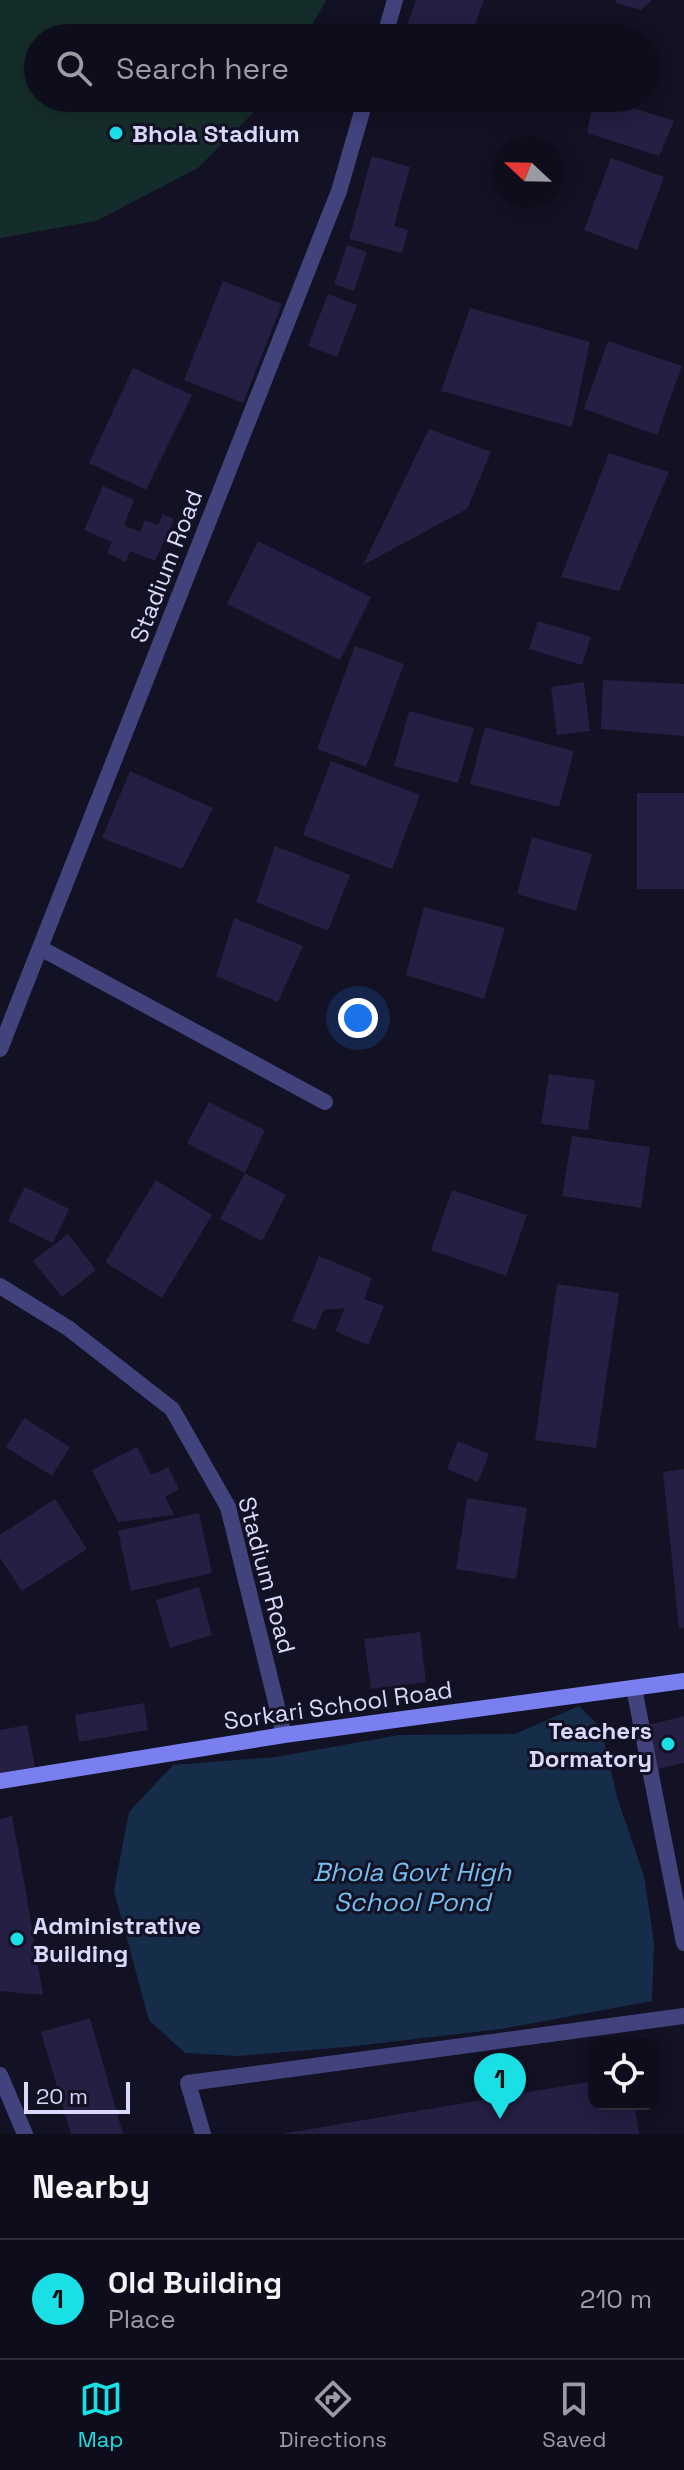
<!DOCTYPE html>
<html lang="en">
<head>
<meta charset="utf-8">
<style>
  :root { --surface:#0e0d1b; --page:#1c1b28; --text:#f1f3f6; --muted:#9b9ca3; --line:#2e2d3a; --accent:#1adfe5 }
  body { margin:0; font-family:"Space Grotesk",sans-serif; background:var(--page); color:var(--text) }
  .controls { position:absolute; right:24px; bottom:24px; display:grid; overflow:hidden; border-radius:16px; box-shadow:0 4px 20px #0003 }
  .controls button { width:72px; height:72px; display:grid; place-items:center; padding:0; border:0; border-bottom:2px solid var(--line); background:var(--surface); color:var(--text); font:40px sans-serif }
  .compass { position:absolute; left:492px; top:136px; width:72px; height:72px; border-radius:50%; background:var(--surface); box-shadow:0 4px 20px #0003; rotate:292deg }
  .scale { position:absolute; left:24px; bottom:20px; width:106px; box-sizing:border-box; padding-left:8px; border:4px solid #dad8fb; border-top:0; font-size:22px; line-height:28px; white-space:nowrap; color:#dad8fb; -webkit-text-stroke:6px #131124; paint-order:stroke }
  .you { position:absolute; left:358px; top:1018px; width:28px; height:28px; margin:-20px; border:6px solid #fff; border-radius:50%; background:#1a73e8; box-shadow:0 0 0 12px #1a73e833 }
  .badge { display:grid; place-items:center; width:52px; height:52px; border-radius:50%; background:var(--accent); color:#111; font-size:26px; font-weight:700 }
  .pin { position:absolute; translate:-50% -66px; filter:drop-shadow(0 2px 4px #0008) }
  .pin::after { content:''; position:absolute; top:42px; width:28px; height:24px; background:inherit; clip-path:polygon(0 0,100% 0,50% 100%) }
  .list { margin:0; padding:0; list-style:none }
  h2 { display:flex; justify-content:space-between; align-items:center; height:104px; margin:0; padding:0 32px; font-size:34px }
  h2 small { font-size:26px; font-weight:400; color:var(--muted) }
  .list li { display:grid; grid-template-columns:52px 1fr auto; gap:24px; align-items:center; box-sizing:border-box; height:120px; padding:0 32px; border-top:2px solid var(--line) }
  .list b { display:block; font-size:30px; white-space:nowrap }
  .list p { margin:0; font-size:26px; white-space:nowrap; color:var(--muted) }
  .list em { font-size:26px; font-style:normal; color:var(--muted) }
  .icon { flex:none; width:44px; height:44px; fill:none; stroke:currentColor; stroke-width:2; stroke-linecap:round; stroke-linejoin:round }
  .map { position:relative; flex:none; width:684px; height:2134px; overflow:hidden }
  .search { position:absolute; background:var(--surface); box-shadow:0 4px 20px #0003; left:24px; right:24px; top:24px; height:88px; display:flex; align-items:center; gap:20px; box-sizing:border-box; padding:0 28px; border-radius:44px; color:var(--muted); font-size:30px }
  .sheet { height:224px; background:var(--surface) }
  nav { display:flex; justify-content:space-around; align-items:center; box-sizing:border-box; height:112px; border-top:2px solid var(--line); background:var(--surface); font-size:22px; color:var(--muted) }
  nav a { display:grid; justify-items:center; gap:4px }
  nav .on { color:var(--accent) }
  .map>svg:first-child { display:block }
  .green { fill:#152d2a }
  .water { fill:#162d49 }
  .building { fill:#241f43 }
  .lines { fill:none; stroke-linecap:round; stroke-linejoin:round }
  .lane { stroke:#42437d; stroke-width:16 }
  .street { stroke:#42437d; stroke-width:16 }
  .secondary { stroke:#7a7ff0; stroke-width:16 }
  .poi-dot { fill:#1adfe5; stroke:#131124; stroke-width:3 }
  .labels { text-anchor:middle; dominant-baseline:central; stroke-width:6; stroke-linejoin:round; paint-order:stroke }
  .poi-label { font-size:24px; font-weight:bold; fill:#dad8fb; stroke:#131124; text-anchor:start }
  .street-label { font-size:24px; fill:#dad8fb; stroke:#131124 }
  .water-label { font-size:26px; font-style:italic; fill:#72beef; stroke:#131124 }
</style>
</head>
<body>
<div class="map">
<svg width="684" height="2134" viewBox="0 0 684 2134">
  <rect width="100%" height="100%" fill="#131124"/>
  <path class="green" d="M0,0H326L305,38H38V98H268L198,168L96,221L0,238Z"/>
  <path class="water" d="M579,1706L601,1728L617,1797L644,1876L654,1943L652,2001L501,2029L346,2047L239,2056L185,2053L149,2020L114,1891L129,1812L173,1765L276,1757L399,1735L515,1734Z"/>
  <g class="building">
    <path d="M416,0H484L470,38H410L403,36Z"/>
    <path d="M616,0H652L641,10L616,3Z"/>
    <path d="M594,98H602L674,121L659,156L587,133Z"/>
    <path d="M372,156L410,167L394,226L408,230L402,253L349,239Z"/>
    <path d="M611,158L664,177L637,250L584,230Z"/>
    <path d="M347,245L367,252L354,291L334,284Z"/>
    <path d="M223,281L282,304L243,403L184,380Z"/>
    <path d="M328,294L357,305L337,357L308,346Z"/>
    <path d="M470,308L590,342L572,427L441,391Z"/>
    <path d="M608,341L682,366L657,435L584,409Z"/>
    <path d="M133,368L192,395L146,490L89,463Z"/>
    <path d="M429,429L491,452L467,509L363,565Z"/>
    <path d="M609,453L669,472L619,591L561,577Z"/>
    <path d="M103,486L134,500L124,525L140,532L145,520L158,525L163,514L174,519L155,561L130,551L126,562L107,553L112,542L84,530Z"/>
    <path d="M258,541L371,597L340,660L227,604Z"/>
    <path d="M538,621L591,637L582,665L529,649Z"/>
    <path d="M355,646L404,664L366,767L317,749Z"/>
    <path d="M603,680L684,684V736L601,729Z"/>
    <path d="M584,682L590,731L557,735L551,687Z"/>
    <path d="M409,711L474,728L458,783L394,766Z"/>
    <path d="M485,727L574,751L559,807L470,784Z"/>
    <path d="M331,761L420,795L392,869L303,835Z"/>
    <path d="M130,771L213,808L182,869L102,838Z"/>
    <rect x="637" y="793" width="47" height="96"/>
    <path d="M532,837L592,854L576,911L517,894Z"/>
    <path d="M275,846L350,875L328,931L256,902Z"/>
    <path d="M424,907L505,928L484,999L406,975Z"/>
    <path d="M234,918L303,946L278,1002L216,976Z"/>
    <path d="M549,1074L595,1080L588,1130L541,1124Z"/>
    <path d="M209,1102L265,1130L245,1173L187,1143Z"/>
    <path d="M572,1136L650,1147L641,1208L562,1196Z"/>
    <path d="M245,1173L286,1195L262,1241L220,1219Z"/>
    <path d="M156,1180L212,1215L162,1298L105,1262Z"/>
    <path d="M25,1187L69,1209L53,1243L8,1221Z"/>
    <path d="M452,1190L527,1215L506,1276L431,1250Z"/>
    <path d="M68,1234L96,1270L62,1297L33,1261Z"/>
    <path d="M319,1256L372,1278L364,1299L384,1306L368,1345L335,1331L345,1308L324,1310L315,1330L292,1321Z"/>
    <path d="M557,1284L619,1293L596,1448L535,1440Z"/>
    <path d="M24,1418L70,1447L52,1476L6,1447Z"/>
    <path d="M458,1441L489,1454L478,1482L447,1469Z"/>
    <path d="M137,1447L151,1475L168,1467L179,1489L165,1497L174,1515L118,1522L92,1470Z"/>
    <path d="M684,1469V1628L679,1629L663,1472Z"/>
    <path d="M467,1498L527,1508L516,1579L456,1569Z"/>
    <path d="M55,1499L87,1549L22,1591L0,1558V1535Z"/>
    <path d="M199,1513L212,1573L131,1591L118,1531Z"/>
    <path d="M199,1587L212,1635L170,1648L156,1600Z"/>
    <path d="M420,1632L426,1682L371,1689L364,1639Z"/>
    <path d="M144,1703L148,1730L79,1742L75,1715Z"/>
    <path d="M684,1716V1763L658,1769L648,1725Z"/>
    <path d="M27,1725L35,1767L0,1773V1730Z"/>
    <path d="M12,1816L25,1887L43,1995L0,1991V1819Z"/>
    <path d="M90,2018L123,2134H71L41,2032Z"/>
    <path d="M594,2081V2104H634L639,2134H281Z"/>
  </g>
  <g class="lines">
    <path class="lane" d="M0,2075L25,2134"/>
    <g class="street">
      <path d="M384,38L395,0"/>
      <path d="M42,949L325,1102"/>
      <path d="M0,1049L339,191L366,98"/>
      <path d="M0,1286L68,1328L172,1409L228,1507L284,1735"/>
      <path d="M634,1688L684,1943"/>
      <path d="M203,2134L188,2083L684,2016"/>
    </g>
    <path class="secondary" d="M0,1781L284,1735L684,1681"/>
  </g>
  <g class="poi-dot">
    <circle cx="116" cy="133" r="8"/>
    <circle cx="668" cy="1744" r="8"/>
    <circle cx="17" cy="1939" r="8"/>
  </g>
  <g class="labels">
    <g class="poi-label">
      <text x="132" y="133">Bhola Stadium</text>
      <text x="652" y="1730" text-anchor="end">Teachers<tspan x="652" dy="28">Dormatory</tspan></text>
      <text x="33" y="1925">Administrative<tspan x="33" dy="28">Building</tspan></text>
    </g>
    <g class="street-label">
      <text transform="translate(166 566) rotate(-69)">Stadium Road</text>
      <text transform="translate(267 1575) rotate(75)">Stadium Road</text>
      <text transform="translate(338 1705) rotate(-8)">Sorkari School Road</text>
    </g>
    <g class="water-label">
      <text x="412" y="1872">Bhola Govt High<tspan x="412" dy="30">School Pond</tspan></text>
    </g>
  </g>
</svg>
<div class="controls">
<button><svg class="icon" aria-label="locate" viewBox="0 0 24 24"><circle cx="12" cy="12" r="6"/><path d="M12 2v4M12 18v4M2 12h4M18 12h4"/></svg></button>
</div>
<svg class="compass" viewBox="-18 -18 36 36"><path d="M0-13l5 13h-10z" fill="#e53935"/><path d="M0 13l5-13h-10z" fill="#9b9ca3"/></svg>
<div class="scale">20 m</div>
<div class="you"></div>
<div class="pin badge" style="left:500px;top:2119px">1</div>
<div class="search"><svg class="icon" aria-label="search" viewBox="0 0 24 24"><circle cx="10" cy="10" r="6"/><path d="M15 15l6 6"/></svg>Search here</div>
</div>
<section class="sheet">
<h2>Nearby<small></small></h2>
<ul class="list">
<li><span class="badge">1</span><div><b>Old Building</b><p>Place</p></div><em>210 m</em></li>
</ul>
</section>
<nav>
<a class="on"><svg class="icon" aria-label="map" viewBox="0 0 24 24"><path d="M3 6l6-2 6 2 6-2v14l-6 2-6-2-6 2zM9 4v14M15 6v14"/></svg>Map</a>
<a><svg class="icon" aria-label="directions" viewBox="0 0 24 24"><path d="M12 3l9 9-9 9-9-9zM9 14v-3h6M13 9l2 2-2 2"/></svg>Directions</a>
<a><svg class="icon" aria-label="saved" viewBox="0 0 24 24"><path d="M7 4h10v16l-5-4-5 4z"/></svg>Saved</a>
</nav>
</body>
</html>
